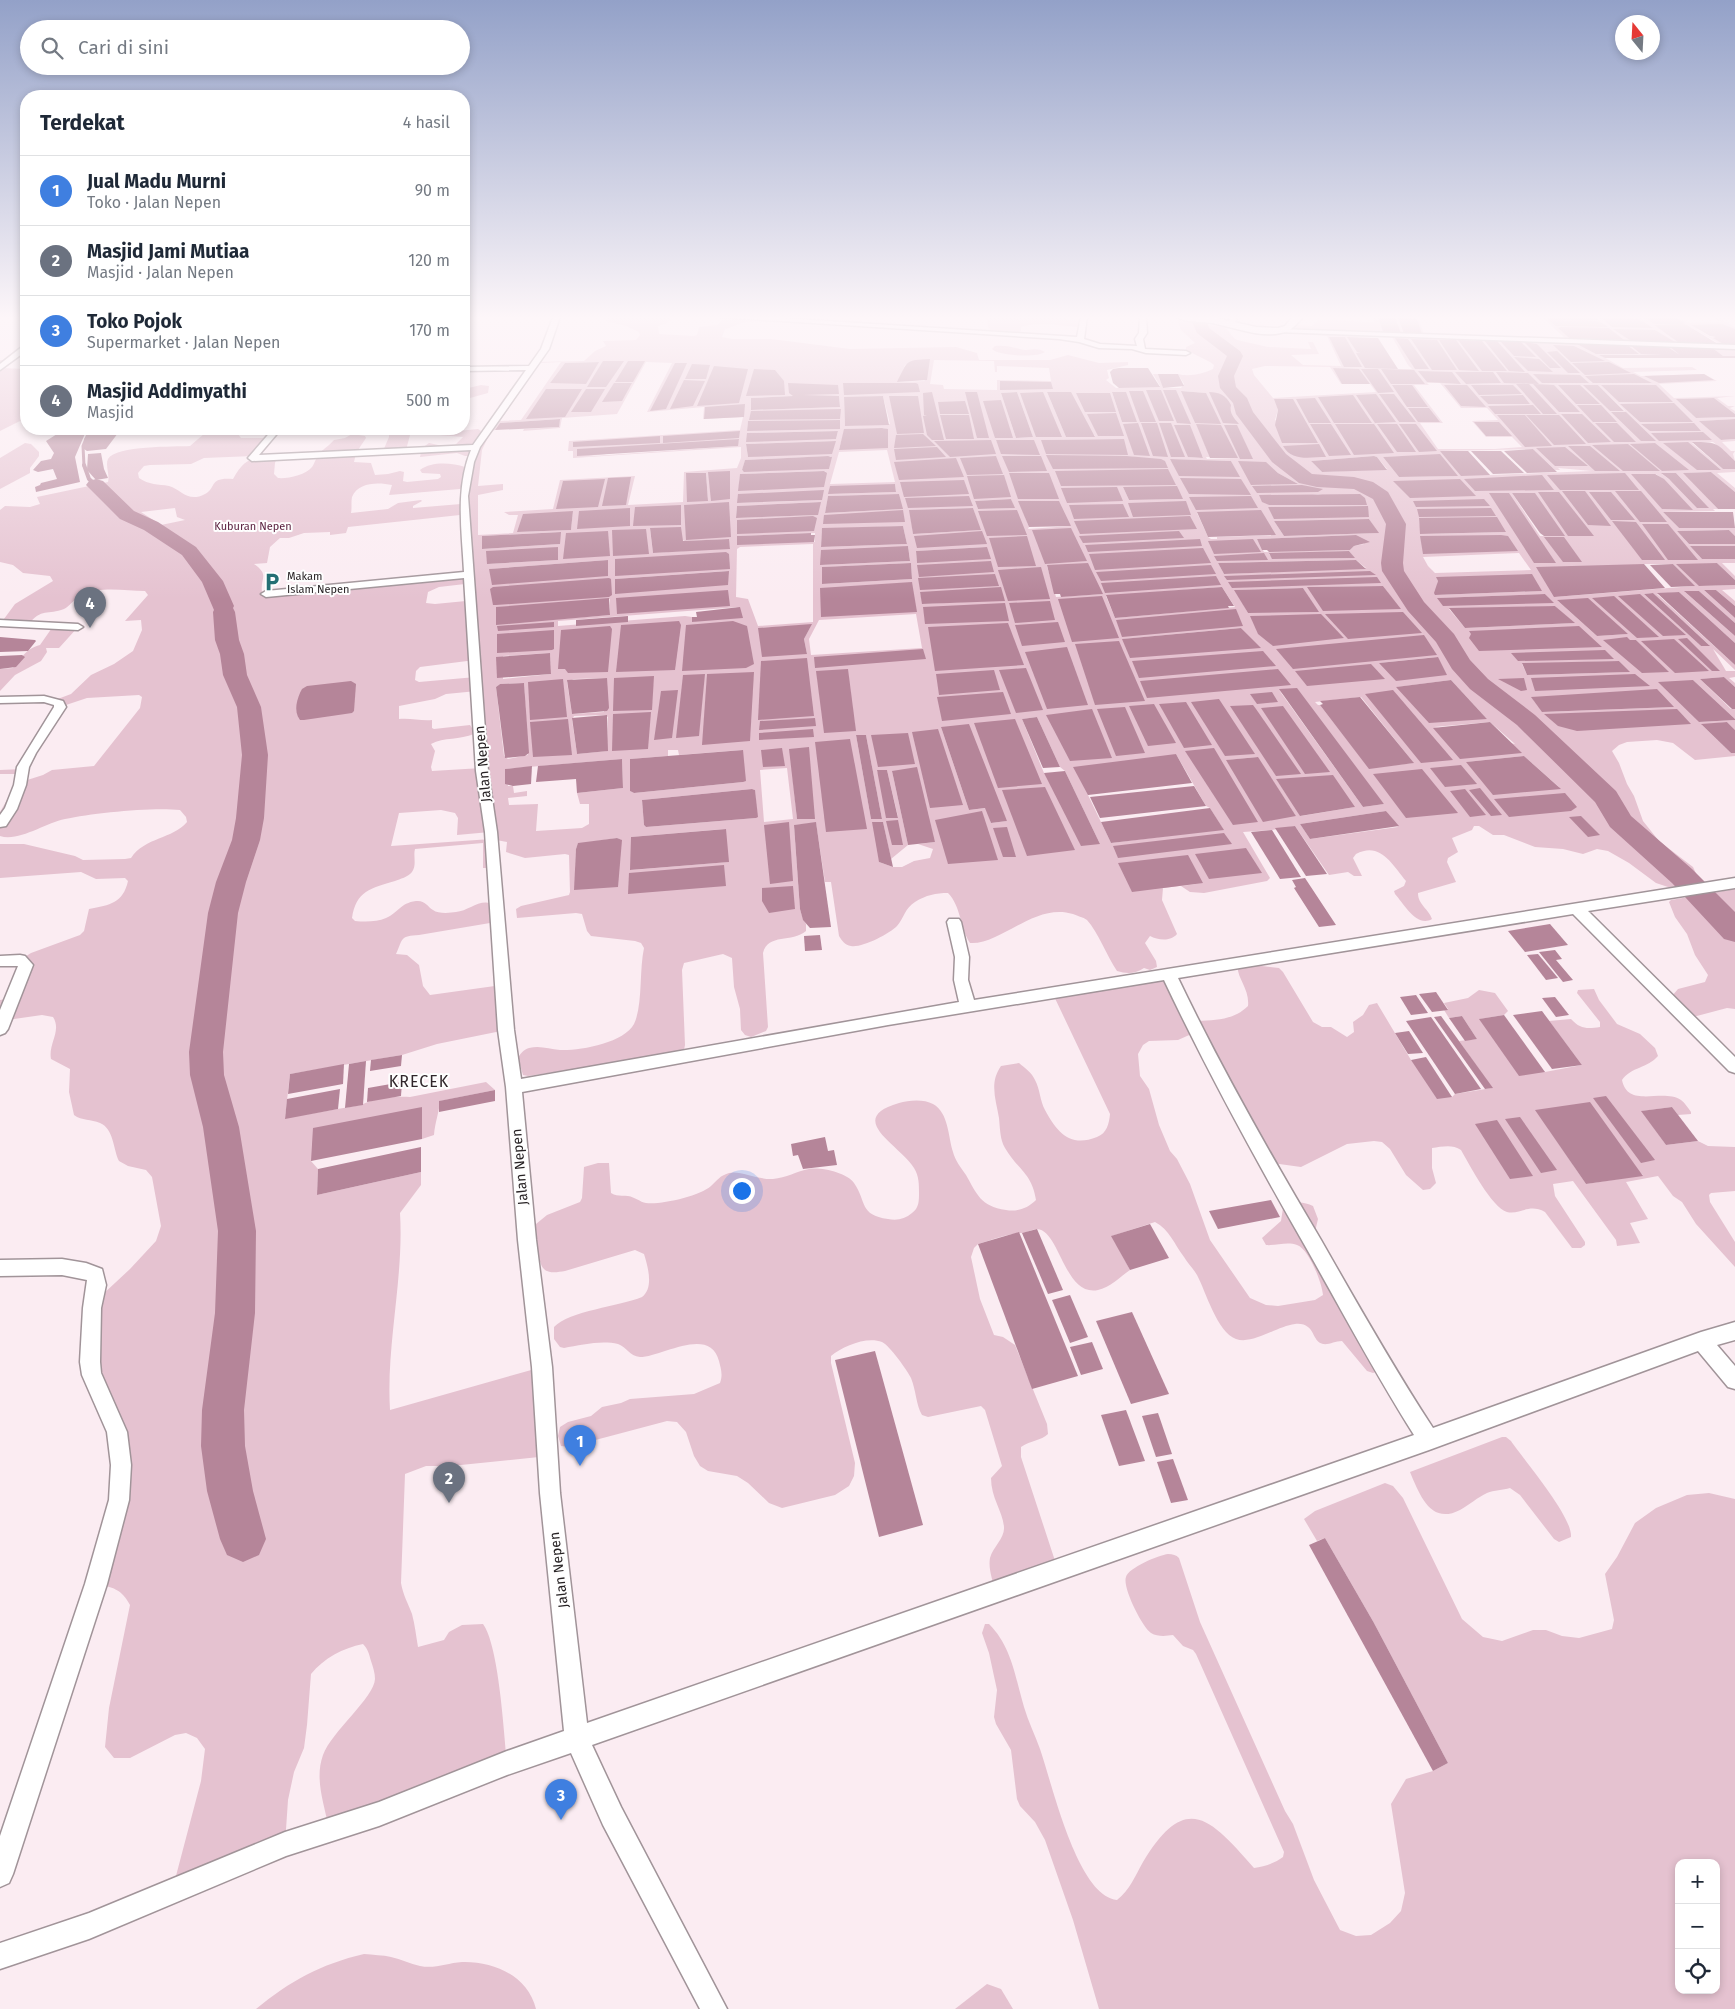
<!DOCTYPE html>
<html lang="id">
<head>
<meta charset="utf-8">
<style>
  :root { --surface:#fff; --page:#f6f6f7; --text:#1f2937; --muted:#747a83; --line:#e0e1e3; --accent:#246f74 }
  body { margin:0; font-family:"Fira Sans",sans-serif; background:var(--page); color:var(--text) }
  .controls { position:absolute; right:15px; bottom:15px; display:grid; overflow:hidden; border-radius:10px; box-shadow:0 2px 8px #0003 }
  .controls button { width:45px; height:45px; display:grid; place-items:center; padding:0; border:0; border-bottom:1px solid var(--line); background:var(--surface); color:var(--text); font:25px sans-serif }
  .compass { position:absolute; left:1615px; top:15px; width:45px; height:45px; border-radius:50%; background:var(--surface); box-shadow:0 2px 8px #0003; rotate:342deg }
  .you { position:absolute; left:741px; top:1190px; width:18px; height:18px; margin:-12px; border:4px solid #fff; border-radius:50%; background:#1a73e8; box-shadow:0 0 0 8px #1a73e833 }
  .badge { display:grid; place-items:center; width:32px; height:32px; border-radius:50%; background:var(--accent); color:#fff; font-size:16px; font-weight:700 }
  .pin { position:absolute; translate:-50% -41px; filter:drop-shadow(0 1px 2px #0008) }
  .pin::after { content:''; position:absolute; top:26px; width:18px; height:15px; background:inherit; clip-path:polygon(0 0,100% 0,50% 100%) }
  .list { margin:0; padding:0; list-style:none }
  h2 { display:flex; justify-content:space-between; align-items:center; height:65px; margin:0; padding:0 20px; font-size:21px }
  h2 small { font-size:16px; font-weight:400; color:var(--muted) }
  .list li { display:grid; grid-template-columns:32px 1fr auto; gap:15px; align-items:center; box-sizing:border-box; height:70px; padding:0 20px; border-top:1px solid var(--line) }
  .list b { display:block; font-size:19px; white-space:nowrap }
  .list p { margin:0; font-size:16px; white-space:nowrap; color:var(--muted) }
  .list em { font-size:16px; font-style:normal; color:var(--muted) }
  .icon { flex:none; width:28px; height:28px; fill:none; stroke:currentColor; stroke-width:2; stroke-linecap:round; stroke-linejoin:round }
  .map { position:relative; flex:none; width:1735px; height:2009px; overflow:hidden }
  .search { position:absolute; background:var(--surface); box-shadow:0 2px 8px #0003; left:20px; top:20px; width:450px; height:55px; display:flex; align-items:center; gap:12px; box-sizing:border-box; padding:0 18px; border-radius:28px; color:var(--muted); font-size:19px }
  .panel { position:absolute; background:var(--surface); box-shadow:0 2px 8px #0003; left:20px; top:90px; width:450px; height:345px; border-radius:20px }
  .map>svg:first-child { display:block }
  .green { fill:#e5c2d0; fill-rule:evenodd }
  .water { fill:#b58599 }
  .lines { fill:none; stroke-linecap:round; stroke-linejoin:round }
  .stream-far1 { stroke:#b58599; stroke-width:3 }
  .stream { stroke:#b58599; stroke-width:4 }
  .river { fill:#b58599; fill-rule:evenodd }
  .street-casing { stroke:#a19499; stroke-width:3 }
  .secondary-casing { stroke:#a19499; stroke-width:3 }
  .street { fill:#fff; fill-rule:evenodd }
  .secondary { fill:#fff; fill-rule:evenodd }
  .labels { text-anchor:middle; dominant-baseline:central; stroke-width:4; stroke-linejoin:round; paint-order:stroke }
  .far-park-label { font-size:11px; fill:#571c3b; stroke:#fefefe }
  .far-poi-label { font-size:11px; fill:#272224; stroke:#fefefe; text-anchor:start }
  .street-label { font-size:14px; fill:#272224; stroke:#fefefe }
  .quarter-label { font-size:16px; letter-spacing:1px; fill:#31262b; stroke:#fefefe }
</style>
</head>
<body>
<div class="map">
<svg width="1735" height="2009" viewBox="0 0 1735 2009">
  <rect width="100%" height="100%" fill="#fbecf2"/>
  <g class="green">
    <path d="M605,317H673L667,323L658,326L659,334L694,336L697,335L699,327L717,325L724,319L722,317H766C761,323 753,321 746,322C739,323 733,327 725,329L722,337L732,339H771L850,349L956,347L977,353L979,360H1050L1068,355L1099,363L1128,362V365L1107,370L1109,378L1106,380L1116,388L1160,386L1153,374H1159L1163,388H1181L1184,384L1178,374C1188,377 1203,374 1213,369L1214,365L1210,362L1186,350V347L1195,343L1181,330L1178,322L1181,321L1222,327C1230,329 1230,336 1237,340L1268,347L1311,349L1308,342H1313L1319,354L1291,355L1303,365L1341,366L1327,336L1287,333L1294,331L1292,329L1298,325L1312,326L1318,320L1374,322L1375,317H1378L1383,332L1395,318L1393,317L1419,319L1424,335L1566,339L1542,317L1549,319L1597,320L1598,319L1596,317H1644L1654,324H1683L1684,323L1675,317L1690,323L1721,322L1711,317L1735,318L1720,319L1735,327V329H1697L1711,337L1735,338H1714L1723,344L1735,345V356L1600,355L1623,368L1692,367L1697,370L1633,372L1641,376L1704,374L1717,381L1659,384L1674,398L1735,396L1717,398L1728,406H1735L1730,408L1735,411V414L1714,398L1677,399L1696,418L1735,417V419L1700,421L1721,440L1735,439V441L1722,442L1731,451H1735L1733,454L1735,461L1713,442L1692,443L1723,469H1735V472L1717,473L1735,488V492L1711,472L1684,473L1718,509H1713L1715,511L1663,512L1679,528H1735V536L1729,530L1677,531L1689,544H1735V546H1690L1702,559H1735V563H1722L1735,576V580L1717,563L1699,586L1735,585V589L1722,590L1735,601V606L1716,590H1704L1735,618V623L1699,591L1685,592L1735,636V643L1679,592L1657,594L1735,665V670L1713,649L1726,671H1735V677L1729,678L1735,683V687L1724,677L1700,679L1731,709H1735V719L1693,680L1699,722L1735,720V730L1727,722L1702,725L1731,753H1735V756L1695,760L1673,743L1657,740L1627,742L1619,745L1612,751L1619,763L1627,784L1634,796L1643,821L1659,841L1693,867L1700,882L1688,887H1668L1656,883L1629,863L1608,851L1597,849L1583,854L1563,849L1535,847L1504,835H1493L1479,826H1474L1472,830L1452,838L1458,852L1448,858L1447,862L1456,882L1418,893C1418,905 1429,909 1432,919C1417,928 1404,904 1395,894L1394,891L1404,886L1406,881C1392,864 1380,841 1356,854L1353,858L1362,876H1354L1348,872L1329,875L1295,826L1272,830L1243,832L1270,878L1267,881L1204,893L1190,892L1181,886L1203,883L1132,892L1163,888L1162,900L1177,934C1170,942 1158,940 1150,936L1145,943L1156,961L1157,967L1150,970L1144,968C1135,974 1127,974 1117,971C1107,956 1098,932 1087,920C1083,917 1077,916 1073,914C1035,902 1001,945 970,943C960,928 961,906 948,893C936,893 926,895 915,902C905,908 904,918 897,926C889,934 862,948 851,946C845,945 842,941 839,936L831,882H825L816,823L794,825L800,909L803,919L806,924V931C792,943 768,933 763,953L768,1027L766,1031L751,1037L745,1035L741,1030L740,1009L734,987L732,958L723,954L684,963L682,970L685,1045L684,1050L673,1054L528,1076L523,1075L518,1058C521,1053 523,1050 529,1048C540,1045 549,1049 560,1050C579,1051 624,1043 634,1024C643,1005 639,971 644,948L641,943L635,941L591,936L587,931L582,914L576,913L517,918L516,909L521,906L569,895L570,892L569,855L565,854L525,858L506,852L507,842L491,839L493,868H483V843L415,849C413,856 417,865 412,872C408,877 400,879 395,881C371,888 356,891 352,918L355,921C365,922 377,922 386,918C398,913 400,903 416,901C425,900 427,906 433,910C438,914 450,913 456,912C468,911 478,900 490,903L491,920L490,923L419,935C400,936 403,938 396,954L407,955L419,965L423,986L430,995L502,985L506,1030L437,1044L402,1055L290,1074L285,1118L361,1105C374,1098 395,1096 410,1097L486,1082L495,1090L440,1101C439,1113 435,1122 434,1135L422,1139V1107L311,1161L318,1169L317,1195L421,1172V1185L400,1213C404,1279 386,1344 390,1410L542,1367L539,1457L451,1466H426L405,1474L401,1583C403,1595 408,1603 412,1614C415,1625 416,1636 418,1647L444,1640L449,1632L462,1625L483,1624C499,1646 504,1733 507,1763L329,1830C325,1805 314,1780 323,1755C332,1731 374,1698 375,1679C375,1673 373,1667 371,1661C369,1654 368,1649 363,1644C343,1648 324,1658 311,1674L307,1725L304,1748L294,1772L288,1800L285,1844L172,1891L201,1781L205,1749L197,1738L186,1733L175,1735L130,1758H114L105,1747L109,1708L130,1605C122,1589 112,1587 96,1584L121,1465L92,1375L101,1296L130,1269L156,1241L161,1226L152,1177L146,1170L128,1166L119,1161C113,1149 114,1129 100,1123C91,1119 82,1121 74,1115L69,1092L70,1069L51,1059C48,1044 62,1031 53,1017L42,1015L0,1021V1000L13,998L20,960L31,953L80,935L84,931L89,909C110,905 123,903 128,881L125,878L96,879L81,872L0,878V844H24L75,856L83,860L125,859L131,858C145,837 173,839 187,822L186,817L180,810C152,807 93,813 65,819C45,823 19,842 0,836V812L17,783V774H0V770L23,769L21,782L43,775L52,770L94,766L140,708L142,697L139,695L87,698L60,707L55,700L71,694L91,675L114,664L133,651L142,630L141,620L125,621L148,595L145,591C125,591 101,586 82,595C75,598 70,606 64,609C48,615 41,608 29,624L1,623L15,604L53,581L50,576L23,573L13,565L0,562V510L5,506L30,507L40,504L37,497L108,482C110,475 105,465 108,459C116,445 175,447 190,446L205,433L217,429H241L238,434L241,438H269L253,456L204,458L191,464L150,465L144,466L138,473L139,478C149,485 158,484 169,486C182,490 188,503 205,494C217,488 208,477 233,479C246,456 253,458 277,457L275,463L274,474L278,478C287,479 306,475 312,467C315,463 316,457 320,453C323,449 329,446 334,440L345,438L352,434L365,436L366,438L356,453L354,462L371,463L375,475L388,474L400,471L404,472L403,481L407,482L438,479L441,477L440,474L422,473L420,470C432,461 452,463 465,467L463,487L460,489L389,495L392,485C378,482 358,482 352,497C351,502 352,509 351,513L388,509L398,503L421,500L422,501L413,506V508L461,504L460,515L348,527L346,533L330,535V532L304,533L289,538H280L270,547L267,563L254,564C270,575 260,578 262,592L470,574L464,496L470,462L536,362L584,361L595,351L606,346L603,341L636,340L640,335L639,332L626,326L606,321ZM1398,318L1417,319L1422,335L1403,333ZM1654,325H1687L1718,343H1681ZM1558,328H1606L1610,329L1624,341L1569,338ZM1379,336L1392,337L1408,365L1412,369H1398L1357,353L1389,354L1348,337ZM934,360L994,361L995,372H997V366L1049,368L1051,381L997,380V390L944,389L943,385L930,384ZM913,361L925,381L898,382L905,365ZM561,362L521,420L500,421L540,363ZM598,362V363L550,383L565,363ZM646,362L672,363L647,412L704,407L703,419L743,417L740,430L569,441L568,451H573V458L741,447V458L737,468L684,472L683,502L628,505L635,476L560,480L553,509L504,512L509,515H518L513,533L478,535V495L503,490V484L478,486L482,450L491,431L495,430L500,423L559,419V427L524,429L523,431L560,428L562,418L617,414ZM1265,366L1330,367L1341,384H1370L1376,392L1273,398L1254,375L1252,369ZM1456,372L1501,383L1466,384ZM1427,383H1440L1461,408H1487L1498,420L1472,421L1486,437H1512L1522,447L1495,449H1438L1420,423H1443L1414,385H1429ZM1584,385H1598L1625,411H1610ZM1182,391L1206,393L1195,423ZM1017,392L1033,437L1016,438L1001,393ZM1047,392L1095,436L1066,437ZM1112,392L1137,422H1122ZM1380,394L1415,422H1399ZM1523,395L1530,404H1488L1481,396ZM794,396H839L840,407L751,410V398ZM883,396L890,424L845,426L844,398ZM1275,399L1318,443L1275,420L1278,410ZM839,420V429L747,431L748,421ZM1175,425L1203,457V458L1189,457ZM1197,425L1237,458L1207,459L1206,457H1210ZM886,428L839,449L845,429ZM838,431L836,439L747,433ZM739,439L737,446L580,457ZM1123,439L1127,454L1041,440ZM996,440L1040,454H1002ZM836,441L748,457L746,444ZM1533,449L1555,470H1560L1558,468L1592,471L1490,475L1440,451ZM887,450L895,482L830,484L839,452ZM1440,455L1457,476L1399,477L1383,457ZM831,456L829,469L742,471L745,460ZM1047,456H1127L1165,461ZM1374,456L1377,457L1387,469L1322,472L1311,461ZM1171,459L1231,461L1239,477L1170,460ZM1265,462L1278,473L1296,483L1251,485ZM824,471L826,472L739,490L740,474ZM706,473L708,501L686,474ZM1676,473L1708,507V508L1662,474ZM1656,474L1664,480L1692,510L1662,509ZM895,484L896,492L828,494ZM1123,487L1183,499L1129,500ZM1512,493H1513L1564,536H1540ZM738,494L822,500L738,503ZM899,494L902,509L825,513L828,496ZM1318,494L1367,505H1269L1267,503ZM1011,499L1014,508L978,509L975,501ZM1019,501L1071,526L1028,529L1029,527ZM820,502L817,515L736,518L737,506ZM1367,506L1369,517L1268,508V507ZM175,508L177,517L185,520L161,525L141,512ZM973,508L980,530L913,534L910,510ZM573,511L571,530L517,532ZM1197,513L1276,535L1217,537V539H1211L1208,537ZM1369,519L1378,533L1284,536L1274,521ZM1419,519L1506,532L1421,534ZM903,526L907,544L821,547L822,529ZM650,529L685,541L728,539L730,548L653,553ZM560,532V544L482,549V536ZM815,533V542L737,536ZM1356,535L1364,544L1354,546L1350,550L1264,552L1257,539ZM813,544V622L758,626L748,599L736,597L737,549L740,547ZM908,546L910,561L820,565ZM558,547V560L487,564ZM987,547L917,563L916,551ZM1349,551L1354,558L1273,559L1269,554ZM1519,553L1531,570L1435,573L1428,566L1423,557ZM608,560V576L489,570V569ZM1356,560L1366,568L1224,574L1218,563ZM911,563L912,579L822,584L823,567ZM1644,564H1673L1694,586L1554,597ZM1047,566L1102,594L1056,597ZM728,571V585L615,579ZM1437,577L1542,591L1435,595L1438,581ZM465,584L466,601L435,604L426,603L428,592L439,587ZM1383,586L1400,609L1308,587ZM1222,587L1235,607L1115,618L1106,596ZM1303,588L1318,612L1248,613L1235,590ZM920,592L1005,600L923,604ZM1653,593L1709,645L1701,646L1644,594ZM1545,594L1553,603L1437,598ZM610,599V615L496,624ZM1557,600L1628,634L1597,636ZM1555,606L1574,623L1465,628L1449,609ZM739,607L692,622V617L685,616L558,626V621ZM916,614L922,648L811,655L809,639L819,620ZM1250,616L1323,618L1344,638ZM811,625L804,639L807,654L758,628ZM1241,628L1260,648L1123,640V639ZM1604,640H1636L1668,672ZM550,653L551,674L503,679V656ZM1437,657L1446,675L1379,663ZM475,660L476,677L419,682L415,680L416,671L420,667ZM1619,661L1629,672L1527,675L1522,664ZM607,678L604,712L572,714L567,682L574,679ZM1451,680L1487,719L1396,687H1397ZM524,683L528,755L508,759L504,756L496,687L500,684ZM1279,690L1384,804L1363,807ZM477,691L482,768L432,771L431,767L435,751L431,744C444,737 460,740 474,734V731L470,725L434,729L432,728V720C421,721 411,718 399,719V706L435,699L446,694ZM1361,697L1413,762V763L1369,768L1320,705H1318L1315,702ZM1532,698L1674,707L1543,712ZM605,715L608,717L607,751L577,754L572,720L574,716ZM1037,717L1060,767L1065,771L1100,844L1044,773L1022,719ZM1490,722L1515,744L1434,727ZM941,727L1007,821L991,823L986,808L969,810ZM856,735H866L882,819H871ZM668,750H678L679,755L742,750L743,782L634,793L630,791V759L668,756ZM1176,754L1206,806L1210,808L1223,829L1111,843L1088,795ZM1524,756L1559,787L1466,762ZM1257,757L1296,816H1295L1227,760ZM622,759L623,788L577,793L580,804H589V824L582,828L536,831L538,804L509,805L508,798L527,796V791L514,793L513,786H508L505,769ZM787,768L793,819L764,822L760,770ZM792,770L814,819H797ZM887,770L898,817L897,818L877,771ZM892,771L935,842L918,844L933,849L930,858L914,861L902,867H893L879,862L883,822L891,859L908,845ZM1276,779L1355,807L1301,816ZM752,789L755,790L756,818L646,827L644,825L642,800ZM441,810L455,813L458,818L457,835L490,832L491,839L391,846L399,813ZM1386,811L1398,827L1310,839L1300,824ZM725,829L728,862L631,870V837ZM617,838L621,840L575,890L576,849L578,844Z"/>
    <path d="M987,317H1052L1080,321L1078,327C1059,326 1040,321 1021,327V331L1015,333L991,331L988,327Z"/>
    <path d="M995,346C1005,345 1011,347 1020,349C1029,352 1036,346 1045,352C1037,358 999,356 992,349Z"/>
    <path d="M0,360H8L1,368L26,369V418L0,431Z"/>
    <path d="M481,385L489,386L488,393L470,398L464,408V389Z"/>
    <path d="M389,429H422L410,435L406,450L383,451L389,437Z"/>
    <path d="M478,429L481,431L469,456H465L457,453L420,457L422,448L429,443L452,448L463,437L439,435H437L438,433Z"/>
    <path d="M25,443L31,444L39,452V456L30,468V473L0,489V458Z"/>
    <path d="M54,625L78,627L59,648H46L47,652L41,661L15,675L0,691V669L13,668C23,657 25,649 40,645Z"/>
    <path d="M1735,889V1009L1727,1008L1693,1017L1672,996L1678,989L1705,982L1708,975L1695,955L1687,934L1675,917L1669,902L1671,900Z"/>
    <path d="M1238,963L1279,968L1283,972L1313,1022L1322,1027H1331L1347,1037L1354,1032L1353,1022L1363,1015L1369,1005L1377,1003L1411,1060L1452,1097L1455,1094L1492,1088L1459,1041L1477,1039L1462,1016L1449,1018L1444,1010L1448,1009L1444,1003L1468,998L1479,990L1495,993L1508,1011L1504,1015L1480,1019L1545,1072L1582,1065L1549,1021L1571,1019C1580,1029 1587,1029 1600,1027V1022L1577,993L1578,990L1594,989L1599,1000L1617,1024L1640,1034L1655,1048L1658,1056C1648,1068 1631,1067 1622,1080C1628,1109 1662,1088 1681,1100C1685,1103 1688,1108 1691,1112V1114L1678,1115L1672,1107L1642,1111L1666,1145L1698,1141L1708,1146L1735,1147V1191L1711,1193L1709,1195L1710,1202L1735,1242V1267L1696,1224L1682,1202L1673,1196L1658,1176L1626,1182L1648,1219L1630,1223L1640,1243L1617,1246L1616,1240L1573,1181L1553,1184L1555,1196L1585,1242V1245L1581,1248H1572L1545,1212C1529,1203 1520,1215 1507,1212C1492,1208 1469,1164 1461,1150C1452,1144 1442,1147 1432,1148V1168L1436,1183L1430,1189L1423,1190L1406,1175L1390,1149L1382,1142L1374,1141L1347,1144L1301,1167L1272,1163L1196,1032L1178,1040L1149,1041L1143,1045L1138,1054L1140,1076L1149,1089L1159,1125L1170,1151L1177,1159L1190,1184L1210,1240L1250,1298L1266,1305L1278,1306L1315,1300L1323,1295C1322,1283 1309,1249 1297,1245C1287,1241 1276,1246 1266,1245L1262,1238L1281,1221L1283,1208C1292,1201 1303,1201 1313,1206L1318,1219L1314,1236L1384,1369L1373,1373L1367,1371L1342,1341C1335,1341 1329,1345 1323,1344C1311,1342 1316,1322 1295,1324C1277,1326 1253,1345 1236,1339C1217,1332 1206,1292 1197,1275C1193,1268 1188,1264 1184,1257C1174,1244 1170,1230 1155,1222L1112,1236L1130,1270C1120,1277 1109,1288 1098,1290C1064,1297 1060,1230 1037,1229C1032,1229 1027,1233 1022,1233C1008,1233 992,1240 978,1244L974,1248L971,1257L980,1299L994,1335L1003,1337L1015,1345L1047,1424L1048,1434C1041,1441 1031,1440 1021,1447V1457L1058,1570L996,1592C993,1582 988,1569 990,1558C993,1547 1005,1538 1004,1527C1003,1512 991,1498 991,1478L1002,1466L985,1410L981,1406L928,1417L922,1415C916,1405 916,1390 911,1378C907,1370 890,1346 882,1342C867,1336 843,1346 831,1356V1363L855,1463L854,1476L849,1486L835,1495L782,1508L769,1503L748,1483L737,1476L708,1471L700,1466L694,1456L686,1432L677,1422L667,1421L569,1447L561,1446L558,1436L560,1427L568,1422L591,1416L602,1407L621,1403L630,1399L694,1394L720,1383C723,1375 721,1369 719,1361C710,1325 661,1357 640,1357C629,1356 627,1347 618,1344C601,1340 581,1345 564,1348L560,1347L554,1339V1327C569,1311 620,1306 642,1297C654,1288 648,1267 644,1254L635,1250L565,1271C558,1272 549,1274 544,1269C537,1262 536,1234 536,1224L547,1215L580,1202L582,1198L584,1167L598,1163H609L611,1193C617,1197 621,1195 628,1196C635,1197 640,1202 646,1203C661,1205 700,1196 711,1186C718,1180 719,1176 729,1173C740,1170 758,1180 773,1179C786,1178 797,1171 809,1169C822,1167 847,1173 854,1183C867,1202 859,1215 888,1219C897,1221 905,1219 912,1213C919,1208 919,1201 919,1193C919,1184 919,1176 914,1168C900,1145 844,1119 899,1103C909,1100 924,1099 933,1104C949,1113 948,1137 953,1152C955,1160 961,1168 966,1175C977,1194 980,1206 1006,1210C1018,1212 1028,1208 1036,1200C1032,1173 1017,1169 1005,1148C1000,1140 1000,1128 999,1118C996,1100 989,1083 1001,1066L1019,1063C1025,1068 1032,1073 1035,1080C1040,1089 1040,1101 1045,1110C1057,1132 1070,1148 1097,1137C1107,1133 1109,1124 1110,1114L1052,992L1168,973L1198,1021C1216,1020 1234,1020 1248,1006C1250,988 1235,977 1238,963ZM1536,1110L1643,1175L1586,1184Z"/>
    <path d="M1502,1437H1506L1511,1441C1524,1460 1573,1517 1571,1537L1559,1542L1554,1539L1520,1495L1510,1488C1503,1490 1494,1490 1487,1493C1478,1497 1469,1505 1460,1510C1431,1525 1420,1496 1410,1472Z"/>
    <path d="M1385,1483L1393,1486L1403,1498L1462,1619L1483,1637L1502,1641L1533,1630H1546L1562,1636L1579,1638L1612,1629L1614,1620L1605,1574L1617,1557L1635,1523L1656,1508L1687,1495L1709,1493L1735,1499V2009H1099L1073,1920L1045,1840L1035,1822L1020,1806L1017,1799L1011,1750L996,1724L994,1717L997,1690L989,1653L982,1633L985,1624H989C1012,1647 1015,1677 1024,1707C1028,1721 1035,1735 1040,1749C1052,1783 1077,1896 1117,1900C1130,1890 1135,1876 1143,1862C1186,1791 1210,1818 1254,1868C1264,1867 1275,1863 1283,1857L1284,1852L1196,1654L1193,1650L1183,1646L1173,1635C1166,1636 1158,1637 1151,1633C1142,1627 1122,1587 1126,1577C1128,1568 1159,1555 1168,1554C1173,1554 1176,1555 1179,1558L1200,1622L1285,1811L1293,1824L1314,1880L1340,1930L1356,1936L1371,1935L1390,1923L1401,1911L1405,1893L1391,1804L1406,1779L1433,1771L1448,1763L1374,1623L1325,1538L1317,1541L1304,1519L1315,1511ZM1679,1863H1716V1990H1679Z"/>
    <path d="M364,1954C373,1955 383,1955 391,1957C401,1959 410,1964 420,1966C435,1969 447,1963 462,1962C494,1961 528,1976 536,2009H256C290,1981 321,1964 364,1954Z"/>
    <path d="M987,1984L1001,1989L1013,2009H955Z"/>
  </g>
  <g class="water">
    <path d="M1378,317L1395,318L1401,333L1383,332Z"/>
    <path d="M1545,317H1596L1598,320H1562C1577,321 1597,317 1608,327L1556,326Z"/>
    <path d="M1644,317H1675L1685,323L1683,324L1687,325L1718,344L1678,342L1654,325L1682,324H1654Z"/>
    <path d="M1398,318L1417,319L1422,334H1404Z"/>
    <path d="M1601,318L1639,319L1653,328L1612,327Z"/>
    <path d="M1722,324L1735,329V345L1723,344L1713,338L1716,337L1710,336L1691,325Z"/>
    <path d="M1561,327L1609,328L1624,340L1569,338L1558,328Z"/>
    <path d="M1613,329L1655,330L1675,342L1631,341Z"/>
    <path d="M1329,337H1345L1362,367H1344Z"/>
    <path d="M1347,337L1378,338L1398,369L1365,368L1356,353L1361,352H1357Z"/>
    <path d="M1395,338L1408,339L1429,369H1415Z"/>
    <path d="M1411,339L1437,340L1457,370H1432Z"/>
    <path d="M1439,340H1456L1479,371L1459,370Z"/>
    <path d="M1458,340L1482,341L1507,371H1482Z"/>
    <path d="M1484,340L1497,341L1525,372L1509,371Z"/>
    <path d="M1500,341L1521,342L1536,357L1514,356Z"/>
    <path d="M1524,342L1537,344L1561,368H1550Z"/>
    <path d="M1577,344L1627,345L1639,354H1596Z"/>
    <path d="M1553,345L1574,346L1605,361L1571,362Z"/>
    <path d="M1630,345L1666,346L1680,355L1669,346L1711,347L1723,356H1735V358H1605L1599,355H1664L1641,354Z"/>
    <path d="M1557,351L1580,373H1568L1547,352Z"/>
    <path d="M1514,357L1539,359L1553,372L1528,371Z"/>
    <path d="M930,359L927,380L897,382C908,361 904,360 930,359Z"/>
    <path d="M603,361H624L606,387H587Z"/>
    <path d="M628,361H645L633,382H615Z"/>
    <path d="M599,362L586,384L550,383L565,363Z"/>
    <path d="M1609,362L1631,373L1585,375L1572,363Z"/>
    <path d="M675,363H687L666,409L650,411Z"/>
    <path d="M692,364L710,365L706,379H685Z"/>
    <path d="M714,366L748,369L739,403L697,406Z"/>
    <path d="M1119,368H1148L1160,387L1119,388L1113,383L1110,372L1113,369Z"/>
    <path d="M1333,368L1359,369L1370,384H1342Z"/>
    <path d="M754,369L775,370L784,381L785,395L746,396Z"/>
    <path d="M1361,369H1378L1394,392L1378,393Z"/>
    <path d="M1381,369L1414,370L1425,384H1391Z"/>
    <path d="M1418,371L1452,372L1461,384L1427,382Z"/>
    <path d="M1455,372H1493L1501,383L1466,384Z"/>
    <path d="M1496,372L1528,373L1539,384L1504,383Z"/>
    <path d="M1158,374H1178L1184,386L1163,388Z"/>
    <path d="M1533,374L1580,375L1589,383H1542Z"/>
    <path d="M1634,374L1652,383H1593L1585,376Z"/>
    <path d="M1704,374L1714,380L1659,383L1644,376Z"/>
    <path d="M684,380L705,381L693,406L670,409Z"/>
    <path d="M1000,381L1051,382L1053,389L1000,390Z"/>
    <path d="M614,383H632L622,401L602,402Z"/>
    <path d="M788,383L838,385L839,394L803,395L839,396L840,407L751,410V398L793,396L789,393Z"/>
    <path d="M843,383H916L918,384L920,392L846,395H844Z"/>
    <path d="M1516,384H1529L1557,414H1543Z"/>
    <path d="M1533,384L1554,385L1580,412H1559Z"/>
    <path d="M1392,385H1412L1428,407H1407Z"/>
    <path d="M1444,385H1467L1486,407L1461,406Z"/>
    <path d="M1471,385H1513L1522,394L1479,395Z"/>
    <path d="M1558,385H1580L1600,404H1576Z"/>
    <path d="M1583,385H1598L1624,411H1610Z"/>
    <path d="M1601,385H1656L1673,402H1619Z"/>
    <path d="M546,389H582L565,417L526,419Z"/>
    <path d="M586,389H605L591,412H571Z"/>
    <path d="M1146,390H1161L1174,421H1159Z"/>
    <path d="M1163,390H1176L1191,424L1177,423Z"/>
    <path d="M1129,391H1143L1156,422H1140Z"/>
    <path d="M1181,391L1206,393L1221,424L1195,423Z"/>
    <path d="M932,392L944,440H932L927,435L923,416L927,415H924L923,393Z"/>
    <path d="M965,392H977L989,438H977Z"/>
    <path d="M1017,392L1033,437L1016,438L1001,393Z"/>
    <path d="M1043,392L1062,437H1036L1020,393Z"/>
    <path d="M1047,392H1071L1095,437H1066Z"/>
    <path d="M1112,392H1126L1137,422H1122Z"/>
    <path d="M1209,392C1219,392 1226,395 1231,405C1229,413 1234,418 1239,424L1223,423Z"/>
    <path d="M1076,393H1110L1116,412H1085Z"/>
    <path d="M1376,394L1396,422L1375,423L1356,395Z"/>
    <path d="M1379,394H1394L1416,422H1399Z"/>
    <path d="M1353,395L1372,423H1334L1318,397Z"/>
    <path d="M1523,395L1530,404H1488L1480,396Z"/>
    <path d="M883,396L889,425L845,426L844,397Z"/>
    <path d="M889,396H918L924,433L897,434Z"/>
    <path d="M1315,398L1331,423H1309L1296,399Z"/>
    <path d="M1714,398L1735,414V417L1696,418L1676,399Z"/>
    <path d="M1274,399H1293L1318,443H1282L1275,425L1278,410Z"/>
    <path d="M1001,400L1013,438H995L983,401Z"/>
    <path d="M965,401L969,414H940L938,402Z"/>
    <path d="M1674,403L1693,422H1640L1620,404Z"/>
    <path d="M745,404L744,417L704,419L705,407Z"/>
    <path d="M1533,405L1541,414H1495L1488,406Z"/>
    <path d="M1577,405H1601L1617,422H1593Z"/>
    <path d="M1408,408H1429L1440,422H1418Z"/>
    <path d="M841,409L840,419L749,420L751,411Z"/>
    <path d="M1611,412H1626L1656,441H1641Z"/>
    <path d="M1116,413L1124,436H1098L1087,414Z"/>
    <path d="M1561,414H1582L1611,442L1588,443Z"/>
    <path d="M940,415H969L974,439H946Z"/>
    <path d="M1497,415H1525L1552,446L1525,447Z"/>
    <path d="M1526,415H1559L1586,444L1554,445Z"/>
    <path d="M560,419L559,427L495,430L500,423Z"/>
    <path d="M1735,419V439L1721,440L1699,421Z"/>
    <path d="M840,420V429L747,431L748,421Z"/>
    <path d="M1474,422H1499L1512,436H1486Z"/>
    <path d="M1138,423L1150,456L1134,455L1123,424Z"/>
    <path d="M1141,423H1157L1168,457L1153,456Z"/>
    <path d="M1159,423H1171L1185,457H1171Z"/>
    <path d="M1595,423H1617L1636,442H1614Z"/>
    <path d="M1694,423L1701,431H1650L1641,424Z"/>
    <path d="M1196,424L1221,425L1238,458H1210Z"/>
    <path d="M1310,424H1331L1351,455L1329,456Z"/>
    <path d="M1335,424H1374L1394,453L1354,455Z"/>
    <path d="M1377,424H1397L1416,452H1397Z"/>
    <path d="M1399,424H1416L1437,451L1419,452Z"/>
    <path d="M1174,425H1190L1203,458L1188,457Z"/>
    <path d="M1224,425H1237L1253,459H1240Z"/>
    <path d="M882,428L888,429V448L839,450L844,429Z"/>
    <path d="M65,429H87L75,457L80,482L36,492L35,487L40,485L41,483L57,479L53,469L38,472L33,470L41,461L51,459L54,453L46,441Z"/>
    <path d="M94,429H121L106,449L87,451L84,449V439Z"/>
    <path d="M740,431L739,438L663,443V436Z"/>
    <path d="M838,431L836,439L746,442L747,433Z"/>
    <path d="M1703,432L1712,440L1659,441L1651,433Z"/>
    <path d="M923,434L936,446L894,448L896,435Z"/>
    <path d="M660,436V443L573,447V442Z"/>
    <path d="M739,439L738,446L577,456V449Z"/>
    <path d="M1124,439L1128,455L1046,454L1041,440Z"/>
    <path d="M991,440L996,454L950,457L934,441Z"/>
    <path d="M996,440H1034L1040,455L1001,454Z"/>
    <path d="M836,441L832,454L748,457L746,444Z"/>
    <path d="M1688,442L1721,470H1697L1663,443Z"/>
    <path d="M1692,442C1719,442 1716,443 1735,461V469H1723Z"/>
    <path d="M1655,443L1689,470L1662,471L1630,444Z"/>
    <path d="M1319,444L1326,457C1310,457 1292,462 1283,446Z"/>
    <path d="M1628,444L1660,471H1623L1592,445Z"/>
    <path d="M1568,446H1590L1620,471H1595Z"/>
    <path d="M937,447L946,457L896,460L894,449Z"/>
    <path d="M1565,447L1588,466H1555L1536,448Z"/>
    <path d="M1533,449L1557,472L1527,473L1504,451Z"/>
    <path d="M1440,451H1468L1490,475L1461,476Z"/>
    <path d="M1471,451H1501L1524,473L1493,474Z"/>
    <path d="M101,453L104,469L108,478L96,480L87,470L88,454Z"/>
    <path d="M1440,454L1458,476L1399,477L1383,457Z"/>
    <path d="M1046,455L1127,456L1161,459L1165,461L1168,468L1053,469Z"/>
    <path d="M828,456L832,457L829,469L744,472L742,470L745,460Z"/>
    <path d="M996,456L1003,474L967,475L960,458Z"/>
    <path d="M1002,456H1041L1047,471L1009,472Z"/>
    <path d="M1374,456L1377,457L1387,470L1322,472L1311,461Z"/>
    <path d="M956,458L964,477L899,480L894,462Z"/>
    <path d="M1170,459L1231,461L1240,477L1179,476Z"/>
    <path d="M1238,461L1266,462L1278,473L1298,484L1251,485Z"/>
    <path d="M1168,469L1176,485L1061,486L1055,471Z"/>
    <path d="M730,471V499L711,501L708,472Z"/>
    <path d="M824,471L827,473L824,487L738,491L740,474Z"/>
    <path d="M1711,472L1735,492V509H1718L1683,473Z"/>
    <path d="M686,473H706L708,501L687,502Z"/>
    <path d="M1009,473H1049L1059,499H1018Z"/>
    <path d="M1625,473L1639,490H1560L1547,475Z"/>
    <path d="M1661,473H1676L1709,508H1697L1669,479Z"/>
    <path d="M1631,474H1655L1664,479L1693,510L1662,509Z"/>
    <path d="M1004,475L1011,497L974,499L967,476Z"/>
    <path d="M1542,475L1554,490L1475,491L1464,479Z"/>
    <path d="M631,477L626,505L602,506L608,478Z"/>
    <path d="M1180,478L1241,479L1251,495L1189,494Z"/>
    <path d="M605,479L598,507L556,509L563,481Z"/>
    <path d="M1460,479L1476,496L1410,498L1393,481Z"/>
    <path d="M964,480L969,494L904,497L900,482Z"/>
    <path d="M895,484L896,492L828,494L830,486Z"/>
    <path d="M1302,485L1323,489L1318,492L1257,493L1252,486Z"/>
    <path d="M1177,486L1183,499L1129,500L1123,487Z"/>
    <path d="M1117,487L1123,501L1067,503L1061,488Z"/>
    <path d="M824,490L822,500L737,503L738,494Z"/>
    <path d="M1562,491H1585L1611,526L1588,525Z"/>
    <path d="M1615,491H1641L1667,522H1640Z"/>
    <path d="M1538,492H1559L1594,536H1568Z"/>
    <path d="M1589,492H1611L1635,520H1611Z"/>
    <path d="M1489,493H1509L1556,563H1534Z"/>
    <path d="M1512,493H1535L1565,536H1544L1540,533Z"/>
    <path d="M899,494L903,509L825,513L828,496Z"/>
    <path d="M1360,494L1365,498L1367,505H1269L1262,502L1259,495Z"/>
    <path d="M969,496L973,506L908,508L905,498Z"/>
    <path d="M1251,496L1258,508L1196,510L1189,497Z"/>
    <path d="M1011,499L1015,508L978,509L975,501Z"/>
    <path d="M1484,499L1490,506L1416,507L1413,501Z"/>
    <path d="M1018,501H1059L1071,526L1029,527Z"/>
    <path d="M1186,501L1191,515L1133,517L1128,503Z"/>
    <path d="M729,502L731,537L686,540L684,505Z"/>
    <path d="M821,502L818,515L736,518L737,506Z"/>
    <path d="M1123,504L1129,517L1074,519L1069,505Z"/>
    <path d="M681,505V525L633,526L635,507Z"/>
    <path d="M1368,506L1369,517L1274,519L1268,507Z"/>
    <path d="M630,508V526L577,529L579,511Z"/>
    <path d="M973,508L981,530L913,534L909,510Z"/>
    <path d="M1491,508L1496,516L1419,517L1417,509Z"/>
    <path d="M903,510L905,522L823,524L824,515Z"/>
    <path d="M1017,510L1027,535L987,536L978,511Z"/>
    <path d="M1261,510L1276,535L1208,537L1197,512Z"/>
    <path d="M573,511L571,530L517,532L523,514Z"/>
    <path d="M1663,512H1733L1735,528H1679Z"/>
    <path d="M813,516L817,518L814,531L737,534V520Z"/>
    <path d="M1190,516L1197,529L1080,534L1074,521Z"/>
    <path d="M1497,517L1506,532L1420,534L1419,518Z"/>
    <path d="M1369,519L1379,533L1284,536L1274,521Z"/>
    <path d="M1612,521L1636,522L1665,560H1642Z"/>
    <path d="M1642,524H1668L1698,560H1668Z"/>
    <path d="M903,526L907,544L821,547L822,528Z"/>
    <path d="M681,527L683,541L729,539L730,549L653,553L650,528Z"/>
    <path d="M1071,528L1087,561L1045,564L1032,530Z"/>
    <path d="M646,529L649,554L613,556L612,530Z"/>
    <path d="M1729,530L1735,536V544H1689L1677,531Z"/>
    <path d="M608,531L610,556L563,559L566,533Z"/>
    <path d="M982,531L987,544L917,548L914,536Z"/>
    <path d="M1179,531L1184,538L1083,543L1079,536Z"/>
    <path d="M561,532L560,544L482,549V536Z"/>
    <path d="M811,533V535H815L814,542L737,545V536Z"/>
    <path d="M1356,535L1370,542L1354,546L1350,550L1269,552L1267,550H1262L1257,539Z"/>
    <path d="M1501,535L1508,536L1518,551L1423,554L1420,536Z"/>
    <path d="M1027,536L1036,566L998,567L989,538Z"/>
    <path d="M1544,537H1564L1582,562H1563Z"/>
    <path d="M1200,539L1202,546L1088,552L1085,545Z"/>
    <path d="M1253,539L1261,552L1214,554L1208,541Z"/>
    <path d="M908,546L910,561L820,565L821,550Z"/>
    <path d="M1690,546H1735V559H1702Z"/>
    <path d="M558,547V560L487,564L486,551Z"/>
    <path d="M987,547L991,559L917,563L916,551Z"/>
    <path d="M1203,548L1211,563L1095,570L1089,554Z"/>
    <path d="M1349,551L1355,558L1272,559L1269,553Z"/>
    <path d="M726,552L729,554L730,569L615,576V559Z"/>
    <path d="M1264,553L1268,560L1217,561L1214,556Z"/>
    <path d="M608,560V576L492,585L489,569Z"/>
    <path d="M1356,560L1366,569L1224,574L1218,563Z"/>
    <path d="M991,561L994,572L919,577L917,565Z"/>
    <path d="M911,563L912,579L822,584V567Z"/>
    <path d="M1088,563L1103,594L1061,597L1060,594H1054L1047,565Z"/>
    <path d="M1717,563L1735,580V585L1699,586L1676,564Z"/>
    <path d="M1644,564L1665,588L1554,597L1536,567Z"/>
    <path d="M1673,564L1695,586L1671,587L1650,565Z"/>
    <path d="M1211,565L1216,574L1101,581L1096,572Z"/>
    <path d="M1041,567L1050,599L1008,601L998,570Z"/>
    <path d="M729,571L728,585L615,594V579Z"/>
    <path d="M1370,571L1376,575L1227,580L1224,576Z"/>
    <path d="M995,574L999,586L920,590L918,578Z"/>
    <path d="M1532,574L1542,591L1435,595L1434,593L1438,581L1436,577Z"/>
    <path d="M1216,576L1221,585L1105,593L1101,583Z"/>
    <path d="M1377,577L1381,583L1232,588L1228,582Z"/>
    <path d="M609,578L611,579L612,595L609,597L496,605H493L490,589L493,587Z"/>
    <path d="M912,582L917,612L821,617L820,588Z"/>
    <path d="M1383,586L1401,609L1323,611L1307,587Z"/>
    <path d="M1001,587L1005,601L922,604L920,592Z"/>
    <path d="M1222,587L1234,606H1228L1229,608L1115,618L1106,595Z"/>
    <path d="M1303,588L1319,612L1248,613L1234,590Z"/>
    <path d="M728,590L730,606L617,614L616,598Z"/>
    <path d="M1704,590H1716L1735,606V618Z"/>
    <path d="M1684,591H1699L1735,623V636Z"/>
    <path d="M1679,592L1735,643V665L1657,593Z"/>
    <path d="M1653,593L1710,646H1701L1644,594Z"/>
    <path d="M1545,594L1554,603L1443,606L1437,598Z"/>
    <path d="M1640,594L1686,635L1663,636L1618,596Z"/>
    <path d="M1102,596L1119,638L1072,642L1058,599Z"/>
    <path d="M1614,596L1659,637L1637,638L1592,598Z"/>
    <path d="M609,598L610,615L496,625V607Z"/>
    <path d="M1588,598L1628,634L1597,636L1557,600Z"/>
    <path d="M1050,601L1055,620L1015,623L1009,603Z"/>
    <path d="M1005,603L1009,621L925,624L923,607Z"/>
    <path d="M1555,606L1575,623L1465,628L1449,608Z"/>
    <path d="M740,607L743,618L692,622V617H697L696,612Z"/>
    <path d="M1236,609L1243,626L1122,637L1116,620Z"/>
    <path d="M1403,612L1422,633L1348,639L1325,614Z"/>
    <path d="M1321,614L1344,638L1273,646L1258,634L1250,616Z"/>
    <path d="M628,616V622L576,626V620Z"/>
    <path d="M679,621L681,625L675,670L616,672L621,625Z"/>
    <path d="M733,621L747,626L754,664L746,668L682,671L686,625Z"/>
    <path d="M554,622V627L498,631L497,626Z"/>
    <path d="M1058,622L1065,642L1022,646L1015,625Z"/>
    <path d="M1008,623L1024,665L935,671L928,627Z"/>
    <path d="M812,624L804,639L807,654L762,657L758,628Z"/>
    <path d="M610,626L612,629L608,672L568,673L565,669H558L561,630Z"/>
    <path d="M1579,626L1602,647L1479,651L1469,638L1471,634L1469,631Z"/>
    <path d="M1241,628L1261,648L1130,658L1122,639Z"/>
    <path d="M554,630V649L552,650L497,653V634Z"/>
    <path d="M1424,635L1437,655L1293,669L1276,649Z"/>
    <path d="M0,637L35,640L36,641L28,651L0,652Z"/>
    <path d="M1627,637L1630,640H1636L1669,672L1642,673L1603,640Z"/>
    <path d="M1687,638L1720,671H1712L1678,639Z"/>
    <path d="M1674,639L1709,671L1675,673L1641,641Z"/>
    <path d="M1119,641L1145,701L1095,705L1075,644Z"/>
    <path d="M1067,647L1088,705L1047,709L1025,652Z"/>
    <path d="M923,649L926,659L815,668L814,657Z"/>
    <path d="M1605,650L1614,659L1518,661L1511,653Z"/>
    <path d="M1263,651L1276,666L1139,678L1132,661Z"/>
    <path d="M550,653L551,674L497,678L496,657Z"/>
    <path d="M0,656L22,655L25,657L16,667L0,669Z"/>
    <path d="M1438,657L1447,675L1396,681L1379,663Z"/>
    <path d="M807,658L814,716L758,720L761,661Z"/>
    <path d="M1619,661L1630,672L1527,675L1522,663Z"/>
    <path d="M1371,664L1385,679L1307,686L1295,671Z"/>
    <path d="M1026,668L1043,710L1016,713L999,670Z"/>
    <path d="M848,669L856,731L824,733L816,671Z"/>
    <path d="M1278,669L1291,685L1147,698L1140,681Z"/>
    <path d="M994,670L1000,690L939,695L936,674Z"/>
    <path d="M754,672L750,741L702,745L707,674Z"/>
    <path d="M705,674L699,736L676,738L683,675Z"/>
    <path d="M1635,674L1650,686L1535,691L1531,678Z"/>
    <path d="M654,676L652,710L613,711L614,678Z"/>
    <path d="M1724,677L1735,687V709H1732L1700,679Z"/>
    <path d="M607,678L609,708L607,711L572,714L567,680Z"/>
    <path d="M1524,678L1527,690L1521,691L1498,679Z"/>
    <path d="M563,679L567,717L530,720L528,682Z"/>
    <path d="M1451,680L1487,719L1429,723L1396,687Z"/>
    <path d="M1693,680L1735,719V720L1699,722L1658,682Z"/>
    <path d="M351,681L356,684L354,711L352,713L304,720H300C293,711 297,698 302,689L307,686Z"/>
    <path d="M524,683L529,753L525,756L505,758L496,687L500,684Z"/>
    <path d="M1297,688L1384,804L1363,807L1279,689Z"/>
    <path d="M1657,689L1674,707L1542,712L1531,697Z"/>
    <path d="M678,690L672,738L654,740L661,691Z"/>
    <path d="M1393,690L1453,760L1421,763L1365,694Z"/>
    <path d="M1003,692L1011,714L942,721L937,697Z"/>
    <path d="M1272,692L1278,702L1257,704L1250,694Z"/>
    <path d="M1360,697L1414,763L1369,769L1320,705L1323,704L1320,701Z"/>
    <path d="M1219,699L1255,754L1225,756L1191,702Z"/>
    <path d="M1186,702L1212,745L1184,748L1159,704Z"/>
    <path d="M1154,704L1176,743L1148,746L1129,706Z"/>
    <path d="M1253,705L1256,709L1301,774L1276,776L1230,706Z"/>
    <path d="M1283,706L1330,772L1305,774L1261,708Z"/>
    <path d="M1125,707L1145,753L1116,756L1097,709Z"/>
    <path d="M1092,709L1112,758L1070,761L1046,715Z"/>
    <path d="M1677,709L1691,724L1577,731L1558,726L1544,714Z"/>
    <path d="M651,712L648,749L612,751L613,714Z"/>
    <path d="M607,715L608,751L577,754L572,718Z"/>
    <path d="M1037,717L1060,767L1043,768L1022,719Z"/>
    <path d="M815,718L816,726L759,730L760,721Z"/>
    <path d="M568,719L572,755L533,757L530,722Z"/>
    <path d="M1015,719L1042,784L998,788L974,723Z"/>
    <path d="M1490,722L1522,753L1460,759L1433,728Z"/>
    <path d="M1727,722L1735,730V753H1731L1701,724Z"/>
    <path d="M969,724L1007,821L991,823L985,808L969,810L941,727Z"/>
    <path d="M813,729L814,737L759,740V733Z"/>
    <path d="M938,729L963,805L930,808L912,732Z"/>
    <path d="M908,733L915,764L878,767L871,735Z"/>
    <path d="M856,735H866L882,819H871Z"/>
    <path d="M850,739L867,829L826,832L815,742Z"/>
    <path d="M809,747L815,819H797L789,749Z"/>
    <path d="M782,748L785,766L763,767L761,750Z"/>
    <path d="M1214,748L1258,822L1233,825L1185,751Z"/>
    <path d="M743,750L746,781L743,782L634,793L630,791V759Z"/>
    <path d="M1176,754L1192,783L1088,795L1073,767Z"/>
    <path d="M1524,756L1561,789L1493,795L1466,762Z"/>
    <path d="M1258,757L1296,816L1263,822L1226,760Z"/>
    <path d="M622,759L623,788L577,793L576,779L536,782L538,766Z"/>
    <path d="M1461,765L1477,784L1445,787L1430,768Z"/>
    <path d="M532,766L531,784L513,786L505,784V769Z"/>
    <path d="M917,767L935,842L908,845L892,771Z"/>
    <path d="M1422,769L1458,813L1406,818L1373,774Z"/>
    <path d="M877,770H887L898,818H886Z"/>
    <path d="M1065,771L1100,844L1081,846L1044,773Z"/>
    <path d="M1333,775L1355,807L1300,816L1276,779Z"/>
    <path d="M1194,786L1206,806L1100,818L1090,797Z"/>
    <path d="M1045,787L1075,850L1027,856L1002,790Z"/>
    <path d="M1480,788L1502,815L1491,816L1469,790Z"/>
    <path d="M752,789L755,790L758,817L756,818L646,827L644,825L642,800Z"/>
    <path d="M1465,789L1486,815L1470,817L1450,791Z"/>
    <path d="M1565,793L1577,807L1571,811L1509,817L1494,799Z"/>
    <path d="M1210,808L1224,830L1111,843L1101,822Z"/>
    <path d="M982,811L998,860L948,864L935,820Z"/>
    <path d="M1386,811L1399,826L1310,839L1300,824Z"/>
    <path d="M1581,816L1600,835L1588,837L1569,817Z"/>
    <path d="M898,820L903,845H892L886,821Z"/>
    <path d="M789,822L793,881L770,884L764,825Z"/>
    <path d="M816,822L831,927L810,928L803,920L800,909L794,825Z"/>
    <path d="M872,822H883L893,867L879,862Z"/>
    <path d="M1295,826L1327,874L1306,876L1275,828Z"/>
    <path d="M1007,827L1016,857H1003L993,828Z"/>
    <path d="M726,829L729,862L630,870L631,837Z"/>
    <path d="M1272,830L1301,877L1280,879L1251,832Z"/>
    <path d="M1224,833L1232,844L1118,858L1113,846Z"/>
    <path d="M617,838L622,840L618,887L574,890L576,849L578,843Z"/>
    <path d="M1246,848L1262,873L1209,879L1195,854Z"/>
    <path d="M1188,855L1203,883L1132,892L1118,863Z"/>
    <path d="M724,865L726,886L628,894L629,873Z"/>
    <path d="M1305,878L1336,925L1319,927L1294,888L1296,887L1292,880Z"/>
    <path d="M793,886L795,909L769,913L762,901V888Z"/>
    <path d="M1550,924L1568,945L1525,952L1508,931Z"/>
    <path d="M820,935L822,950L805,951L804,936Z"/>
    <path d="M1555,950L1562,959L1556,960L1573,980L1563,982L1539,952Z"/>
    <path d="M1538,954L1558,978L1546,980L1527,955Z"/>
    <path d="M1436,992L1448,1010L1432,1012L1419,994Z"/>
    <path d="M1416,995L1428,1013L1411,1015L1400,997Z"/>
    <path d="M1555,997L1569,1015L1556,1017L1542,998Z"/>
    <path d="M1542,1011L1582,1065L1552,1069L1513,1015Z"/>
    <path d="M1504,1015L1545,1072L1519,1076L1479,1019Z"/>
    <path d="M1441,1016L1493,1088L1485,1089L1434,1017Z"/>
    <path d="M1462,1016L1477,1039L1465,1041L1449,1018Z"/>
    <path d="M1431,1017L1481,1089L1455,1094L1406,1021Z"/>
    <path d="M1409,1031L1423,1053L1408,1054L1395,1033Z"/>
    <path d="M402,1055L401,1066L370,1071L371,1060Z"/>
    <path d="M1426,1057L1452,1097L1437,1099L1411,1060Z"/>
    <path d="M366,1061L363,1105L345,1108L349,1064Z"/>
    <path d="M344,1064L343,1084L288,1094L290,1074Z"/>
    <path d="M402,1082L401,1096L367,1102L368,1088Z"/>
    <path d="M340,1089L338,1109L285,1119L287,1099Z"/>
    <path d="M495,1090V1101L439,1112V1101Z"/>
    <path d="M1606,1096L1655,1160L1641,1163L1593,1098Z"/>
    <path d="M1590,1102L1643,1176L1586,1184L1535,1110Z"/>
    <path d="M422,1107V1139L311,1161L313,1128Z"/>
    <path d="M1672,1107L1698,1141L1666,1145L1641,1111Z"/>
    <path d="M1520,1117L1557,1170L1541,1173L1505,1119Z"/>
    <path d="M1497,1120L1533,1176L1510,1179L1475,1124Z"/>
    <path d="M825,1137L828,1151L834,1150L837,1165L803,1169L798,1155L793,1156L791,1144Z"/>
    <path d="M421,1147V1172L317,1195L318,1169Z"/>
    <path d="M1271,1200L1280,1217L1218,1229L1209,1211Z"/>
    <path d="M1150,1224L1169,1258L1130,1270L1111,1236Z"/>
    <path d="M1037,1229L1063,1290L1048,1294L1022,1233Z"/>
    <path d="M1019,1232L1078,1376L1032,1389L978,1244Z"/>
    <path d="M1070,1295L1088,1337L1070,1343L1052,1300Z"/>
    <path d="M1132,1312L1169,1394L1131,1404L1096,1321Z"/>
    <path d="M1092,1342L1103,1369L1081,1375L1070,1347Z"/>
    <path d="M875,1351L923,1525L879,1537L835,1360Z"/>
    <path d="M1126,1410L1145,1461L1119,1466L1101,1415Z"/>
    <path d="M1158,1413L1172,1454L1156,1457L1142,1416Z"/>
    <path d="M1173,1459L1188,1500L1171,1503L1157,1462Z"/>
    <path d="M1325,1538L1374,1623L1448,1763L1433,1771L1309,1545Z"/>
  </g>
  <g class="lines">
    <path class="stream-far1" d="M84,466L83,446L90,429"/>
    <path class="stream" d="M84,465L89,479L96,485"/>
    <g class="river">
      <path d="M1190,317H1205L1209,328L1240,351L1243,356L1234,376L1236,387L1247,398L1253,412L1286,454L1312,474L1354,477L1373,482L1388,492L1406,524L1403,563L1404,571L1424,602L1454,634L1470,660L1488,679L1535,715L1616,791L1631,816L1692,869L1735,912V942L1724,939L1672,883L1610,827L1595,802L1517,725L1470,689L1452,669L1436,642L1408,611L1382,571L1381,563L1386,524L1373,499L1354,489L1317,487L1299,483L1272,462L1236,414L1233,403L1220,388L1218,376L1227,356L1197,333Z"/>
      <path d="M96,479L103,481L134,511L158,522L196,547L223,581L234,606L233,608L235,612L239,640L244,654L247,675L261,707L268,755L264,818L260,840L246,882L238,913L223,1052L224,1075L239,1127L256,1231L255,1313L244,1410L245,1446L253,1491L266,1539L259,1555L243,1562L227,1555L220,1539L207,1491L201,1446L202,1410L215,1313L218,1231L203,1127L190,1075L189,1052L208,913L216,882L232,840L236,818L242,755L237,707L223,675L220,654L215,640L213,612L214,610L202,582L182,555L144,530L120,519L86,485L89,481Z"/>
    </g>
    <g class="street-casing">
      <g id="street">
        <path d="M553,317H560L549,349L480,447L474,462L468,496L488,771L497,832L514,1030L521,1079L959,1002L954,980L955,957L947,922L949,919H959L961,922L969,957L968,980L974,1000L1735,878V888L1588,911L1735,1057V1073L1729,1071L1573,914L1178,978C1221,1068 1270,1154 1321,1240C1357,1303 1393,1367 1433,1428L1701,1332L1735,1322V1340L1717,1345L1735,1366V1389L1728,1387L1698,1351L1429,1450L592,1745L621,1807L727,2009H700L603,1825L571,1753L507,1775L379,1826L286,1856L89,1939L0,1969V1943L89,1913L285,1832L379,1802L507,1751L564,1731L540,1493L532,1367L518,1240L506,1087L498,1030L485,832L476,771L464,578L266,597L261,594L266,591L464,572C462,531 455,489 471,450L252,461L248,458L273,429H281L259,455L473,445L526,370L464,371V367L529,366L541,349ZM1164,980C1208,1073 1257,1162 1308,1251C1343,1313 1376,1375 1414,1435L587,1723L560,1493L552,1367L536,1240L522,1092L888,1025Z"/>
        <path d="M719,317H764L1077,337L1081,317H1087L1084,339L1100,344L1137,346L1135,339L1139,333L1140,317H1146L1147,333L1143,339L1145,349L1186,351L1190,353L1186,355L1146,353L1132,349L1099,348L1079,342L1059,339Z"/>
        <path d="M1230,317H1237L1234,327L1229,326Z"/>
        <path d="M1279,329L1735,345V349L1277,332L1275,331Z"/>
        <path d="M23,346H26V351L0,370V364Z"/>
        <path d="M0,620L78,624L83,627L78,630L0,626Z"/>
        <path d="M44,696L63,701L66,707L36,753L29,767L26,785L17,809L6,826L0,827V815L5,808L14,785L17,767L54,707V705L44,702L0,703V697Z"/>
        <path d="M20,955L25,956L33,965L8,1029L5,1033L0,1035V1010L18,966H0V956Z"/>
        <path d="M62,1259L86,1263L102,1269L106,1285L101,1308L100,1362L101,1373L127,1432L131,1465L129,1500L107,1584L13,1874L9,1883L0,1887V1836L85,1584L109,1500L111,1465L107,1432L82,1375L80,1362L83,1308L87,1280L62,1275L0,1276V1260Z"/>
      </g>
    </g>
    <g class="secondary-casing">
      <path id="secondary" d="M1177,317H1212L1256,327L1278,328L1285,326L1292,317H1303C1296,325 1291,331 1281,333C1259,338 1233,327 1212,323C1201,321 1186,323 1177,317Z"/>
    </g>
    <use href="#street" class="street"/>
    <use href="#secondary" class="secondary"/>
  </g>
  <linearGradient id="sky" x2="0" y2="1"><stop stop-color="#93a1c8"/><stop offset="0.53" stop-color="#fdf6f9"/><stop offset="1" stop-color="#fdf6f9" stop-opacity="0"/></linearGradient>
  <rect width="1735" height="599" fill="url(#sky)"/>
  <defs>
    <g id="parking-bare" transform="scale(1.5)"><path d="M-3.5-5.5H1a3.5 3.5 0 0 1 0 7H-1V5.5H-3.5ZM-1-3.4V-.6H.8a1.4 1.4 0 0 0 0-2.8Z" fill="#246f74" stroke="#fefefe" stroke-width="2.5" paint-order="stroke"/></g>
  </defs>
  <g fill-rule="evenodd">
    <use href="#parking-bare" x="272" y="582"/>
  </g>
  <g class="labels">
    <g class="far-park-label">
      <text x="253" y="526">Kuburan Nepen</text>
    </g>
    <g class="far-poi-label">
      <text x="287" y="576">Makam<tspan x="287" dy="13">Islam Nepen</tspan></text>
    </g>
    <g class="street-label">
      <text transform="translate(483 764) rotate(-95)">Jalan Nepen</text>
      <text transform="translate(520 1167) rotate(-95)">Jalan Nepen</text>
      <text transform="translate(559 1570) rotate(-97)">Jalan Nepen</text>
    </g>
    <g class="quarter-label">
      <text x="419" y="1081">KRECEK</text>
    </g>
  </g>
</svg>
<div class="controls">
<button>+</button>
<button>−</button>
<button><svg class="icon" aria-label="locate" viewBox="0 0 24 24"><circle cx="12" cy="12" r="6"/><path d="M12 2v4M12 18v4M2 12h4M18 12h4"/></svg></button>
</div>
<svg class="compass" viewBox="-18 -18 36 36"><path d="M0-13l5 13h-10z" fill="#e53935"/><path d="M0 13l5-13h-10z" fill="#747a83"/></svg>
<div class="you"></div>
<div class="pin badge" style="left:580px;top:1466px;background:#3f7fe0">1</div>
<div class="pin badge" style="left:449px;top:1503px;background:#6b7280">2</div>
<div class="pin badge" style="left:561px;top:1820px;background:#3f7fe0">3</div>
<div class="pin badge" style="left:90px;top:628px;background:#6b7280">4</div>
<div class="search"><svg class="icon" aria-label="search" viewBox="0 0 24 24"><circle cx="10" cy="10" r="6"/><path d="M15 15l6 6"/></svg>Cari di sini</div>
<section class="panel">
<h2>Terdekat<small>4 hasil</small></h2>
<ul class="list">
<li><span class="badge" style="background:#3f7fe0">1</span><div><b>Jual Madu Murni</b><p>Toko · Jalan Nepen</p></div><em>90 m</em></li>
<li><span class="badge" style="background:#6b7280">2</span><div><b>Masjid Jami Mutiaa</b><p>Masjid · Jalan Nepen</p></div><em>120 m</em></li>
<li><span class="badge" style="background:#3f7fe0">3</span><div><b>Toko Pojok</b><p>Supermarket · Jalan Nepen</p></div><em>170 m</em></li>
<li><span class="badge" style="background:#6b7280">4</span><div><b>Masjid Addimyathi</b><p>Masjid</p></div><em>500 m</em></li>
</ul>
</section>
</div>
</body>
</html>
